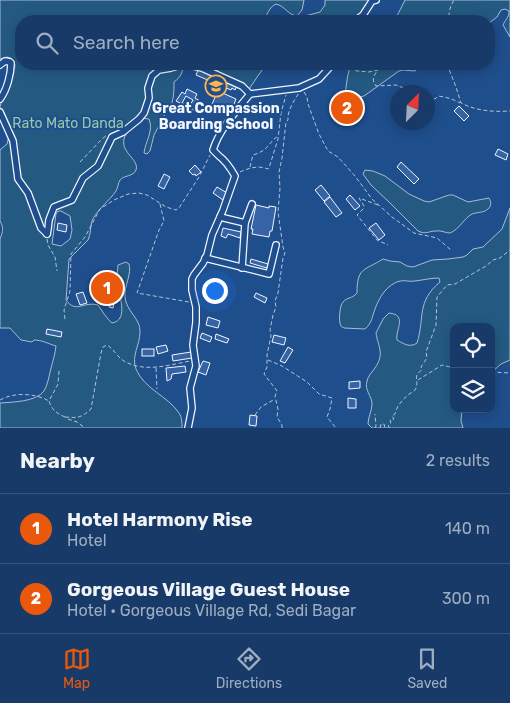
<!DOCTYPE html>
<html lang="en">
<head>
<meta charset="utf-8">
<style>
  :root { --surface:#173a69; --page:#20416f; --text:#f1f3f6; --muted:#9eadc0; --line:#36547d; --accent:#ea580c }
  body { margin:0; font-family:Rubik,sans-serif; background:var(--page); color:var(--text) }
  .controls { position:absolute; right:15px; bottom:15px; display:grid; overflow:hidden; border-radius:10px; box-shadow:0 2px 12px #0003 }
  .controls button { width:45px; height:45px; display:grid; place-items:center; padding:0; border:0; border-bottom:1px solid var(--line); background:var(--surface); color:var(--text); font:25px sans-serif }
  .compass { position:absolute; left:390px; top:85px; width:45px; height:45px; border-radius:50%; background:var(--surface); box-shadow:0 2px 12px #0003; rotate:24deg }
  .you { position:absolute; left:214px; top:290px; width:18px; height:18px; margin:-12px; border:4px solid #fff; border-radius:50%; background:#1a73e8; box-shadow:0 0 0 8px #1a73e833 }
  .badge { display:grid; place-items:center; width:32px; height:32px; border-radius:50%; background:var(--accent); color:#fff; font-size:16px; font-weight:700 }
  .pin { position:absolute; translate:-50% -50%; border:2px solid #fff; box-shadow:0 1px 5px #0006 }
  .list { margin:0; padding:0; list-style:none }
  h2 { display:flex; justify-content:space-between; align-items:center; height:65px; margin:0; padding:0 20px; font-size:21px }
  h2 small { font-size:16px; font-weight:400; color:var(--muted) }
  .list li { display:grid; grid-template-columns:32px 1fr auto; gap:15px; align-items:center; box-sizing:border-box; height:70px; padding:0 20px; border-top:1px solid var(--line) }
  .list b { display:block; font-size:19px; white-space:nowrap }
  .list p { margin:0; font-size:16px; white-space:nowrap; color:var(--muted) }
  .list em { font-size:16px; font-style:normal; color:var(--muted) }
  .icon { flex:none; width:28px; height:28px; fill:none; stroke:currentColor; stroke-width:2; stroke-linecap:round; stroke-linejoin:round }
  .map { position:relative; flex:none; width:510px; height:428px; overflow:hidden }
  .search { position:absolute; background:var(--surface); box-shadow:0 2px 12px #0003; left:15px; right:15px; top:15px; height:55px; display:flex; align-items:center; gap:12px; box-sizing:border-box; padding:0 18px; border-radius:20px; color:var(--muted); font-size:19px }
  .sheet { height:205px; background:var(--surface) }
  nav { display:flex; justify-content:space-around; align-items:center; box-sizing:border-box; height:70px; border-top:1px solid var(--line); background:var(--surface); font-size:14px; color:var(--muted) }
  nav a { display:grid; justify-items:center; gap:2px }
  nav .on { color:var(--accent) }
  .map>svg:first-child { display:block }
  .green { fill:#245a82; stroke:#a8bbd7; fill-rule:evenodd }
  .building { fill:#3563a3; stroke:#f2f6ff; fill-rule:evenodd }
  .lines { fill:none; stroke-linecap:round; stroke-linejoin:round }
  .minor-casing { stroke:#f2f6ff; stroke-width:8 }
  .path { stroke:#b3c4dc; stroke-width:1; stroke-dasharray:4 2.5; stroke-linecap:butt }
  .minor { stroke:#1f4e8c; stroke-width:5.5 }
  .labels { text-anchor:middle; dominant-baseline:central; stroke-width:4; stroke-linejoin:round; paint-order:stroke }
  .poi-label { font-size:14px; font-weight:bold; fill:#f2f6ff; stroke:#1f4e8c }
  .park-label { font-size:14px; fill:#97c8a6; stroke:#1f4e8c }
</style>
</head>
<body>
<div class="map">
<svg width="510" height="428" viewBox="0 0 510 428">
  <rect width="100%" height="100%" fill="#1f4e8c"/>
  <g class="green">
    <path d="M0,0H304L302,10L297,16C288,15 285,6 276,4C269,7 267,15 264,21C251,21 236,23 223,21C213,20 205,15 196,21H21V64H183C183,72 181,77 174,82C174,92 174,106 166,112L154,135L150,151L147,154L144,153C145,142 154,131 149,119L140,118C135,124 129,129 125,136C118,152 140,159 136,170C133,177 124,175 120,180C118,183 118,188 116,191C110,200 95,212 92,221C90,228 91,234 88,240L69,259L66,300C76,314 83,301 98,305C103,312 106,318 112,323C130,320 118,293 117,281C116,276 118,270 118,265L126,262L129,264C132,274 124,286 125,297C126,311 141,319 140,332C140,345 131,356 136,369C144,389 168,396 179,413C182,417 182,423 182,428H0V403C12,402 36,402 44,391C48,384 49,376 51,368C53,361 55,354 56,346C49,344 42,340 34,340L32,342L21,340L10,328H0V239C3,231 4,228 0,221V150L7,144L9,136L0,117V107L1,103L6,94L15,66L14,61L11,58L7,57L0,59ZM58,211H61L70,216L72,230L70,239L61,246L52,244L56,214Z"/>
    <path d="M325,0H375L358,21H302L305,16L320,12L325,5Z"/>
    <path d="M405,0H510V37L503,25C505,20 509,18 509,11L505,9L501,10L497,17L489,23V21H392L398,14Z"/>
    <path d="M220,64H248L262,70L249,89L216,74Z"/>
    <path d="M352,64H423L415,71L403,70L399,71L364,96L356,98L348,97L345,93C347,84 347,72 352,64Z"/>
    <path d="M365,170L373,171L385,176L409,194L424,201L429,202L449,195H453L468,202L489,198C491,202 492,205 488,209C484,213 477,212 472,214C463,219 460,229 450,233C445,233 441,230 436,231C428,231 427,235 418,231L390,203L371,185L363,174Z"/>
    <path d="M510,208V360L501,364L491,373V327H454V409H462L461,421L463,428H372L368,424C368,417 372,411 372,404C372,396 364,390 367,381C368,376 372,372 375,368C385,353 378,347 376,333L383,319L389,313C408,315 395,330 397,340C404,344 410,348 417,343C425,318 416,302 440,282L439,278C431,278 423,280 415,281C410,282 405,280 400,281C387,284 379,298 375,309C372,317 372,323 365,329L344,328C343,327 341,327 341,326C338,322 340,304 343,302C347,297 352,299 357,293C357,267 364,271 383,259L390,261L400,262L407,266L413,267L432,260L448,259L463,257L467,255L473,249L483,247L502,229Z"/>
  </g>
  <g class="building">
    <path d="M198,70L237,86L235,90L232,88L231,90L196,75Z"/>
    <path d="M187,89L197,94L195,98L200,101L195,111L189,108L186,113L177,109L180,103L176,101L182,92L185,94ZM186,96L193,100L189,107L182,103Z"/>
    <path d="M218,91L236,99L231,112L212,104Z"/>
    <path d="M459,106L469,116L464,121L454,111Z"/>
    <path d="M498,149L508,154L506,160L495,155Z"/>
    <path d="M401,162L419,179L414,184L397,167Z"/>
    <path d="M195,165L201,172L196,176L195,174L193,175L189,171Z"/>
    <path d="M164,174L170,177L164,189L158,186Z"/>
    <path d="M321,185L330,196L324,201L315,190Z"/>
    <path d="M217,187L227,193L223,200L213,193Z"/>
    <path d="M350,195L360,206L355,210L346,199Z"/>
    <path d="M330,197L342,213L336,217L324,202Z"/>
    <path d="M256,205L269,208V206L276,207L272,231H270L269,237L252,234L253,229H251Z"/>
    <path d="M58,223L67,225L66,232L57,230Z"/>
    <path d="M376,223L385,235L379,240L369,228Z"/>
    <path d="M223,228L241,232L240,238L228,234L226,238L221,236Z"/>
    <path d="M251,259L268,264L267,268L250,263Z"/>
    <path d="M83,292L87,303L80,305L76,294Z"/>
    <path d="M112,292L116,293L113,308L109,307Z"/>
    <path d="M256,293L267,298L265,303L254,297Z"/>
    <path d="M208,317L220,321L218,328L206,325Z"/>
    <path d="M47,329L62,332L61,337L46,334Z"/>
    <path d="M202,333L212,337L210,342L200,338Z"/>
    <path d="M216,334L229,339L227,343L215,339Z"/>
    <path d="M274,335L286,338L284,345L272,342Z"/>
    <path d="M166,345L168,351L158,354L156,347Z"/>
    <path d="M288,347L293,350L285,363L280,361Z"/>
    <rect x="142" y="349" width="12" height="7"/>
    <path d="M191,352L192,358L173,361L172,355Z"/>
    <path d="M203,361L210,363L206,375L198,372Z"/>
    <path d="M185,366L186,372L172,374L171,379L167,381L166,368Z"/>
    <path d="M360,381V388L349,389V382Z"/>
    <path d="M348,398L356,399V408H348Z"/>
    <path d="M250,415L257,416L256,426L249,425Z"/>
  </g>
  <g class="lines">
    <g class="minor-casing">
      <g id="minor">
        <path d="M355,21L363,15L372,1L376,0"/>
        <path d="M185,64L202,68L242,86L250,94"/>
        <path d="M0,65L5,61L10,62L11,63C11,74 7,90 0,99"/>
        <path d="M0,112L13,141L18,179L28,193L41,228L47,234"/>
        <path d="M220,217L245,223"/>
        <path d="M47,234L48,229L49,220L54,207L72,200L83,178L98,166L112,137L123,132L139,119L144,113L149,98L148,88L152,76L159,70L171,68L184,64"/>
        <path d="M205,258L269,274L276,245"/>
        <path d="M242,268L245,223L252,204"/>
        <path d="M188,428L192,408L190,388L196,366L193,345L196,322V307L192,290V279L194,275L203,263L207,255L212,235L223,210L235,176C231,169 226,161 219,156C217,154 215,152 213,150C219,130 237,110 250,94L299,88L319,79L330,67L328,64"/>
      </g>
    </g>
    <g class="path">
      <path d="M454,21L449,16C449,10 451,5 454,0"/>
      <path d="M354,64L355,70L357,71L369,72L378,70C374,75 371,80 376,86L396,85L414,92"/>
      <path d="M447,64L456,87L461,103C477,111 492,112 510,111"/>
      <path d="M304,92L307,97L308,104L319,134L328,151L338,157L355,176L372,199L392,217L414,233L437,238L451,250"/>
      <path d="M428,96L435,99L438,96C446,97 453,99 460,103"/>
      <path d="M80,162L102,139L107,135"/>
      <path d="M250,167L253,155C259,153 264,151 268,146C272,142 272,140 277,137"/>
      <path d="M240,172C249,168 258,165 268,169L269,168L278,139L281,113L286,95"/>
      <path d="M160,204L164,221L159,230L137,293L189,302"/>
      <path d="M378,205L359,198L364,206L363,209L357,215L377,240L388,245"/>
      <path d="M47,239L48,245L55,257L57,271"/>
      <path d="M65,319L64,310L70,291L71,254L85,237L100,209L114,200L128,194L139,193L147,195L166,207L176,210L179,208L199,177L210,155"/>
      <path d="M268,360L282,366L307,382L319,394L332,398L330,409L327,417L336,428"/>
      <path d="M156,368L157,389"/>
      <path d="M59,371L58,384L49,401C52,410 56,413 65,417"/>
      <path d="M491,372L510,373"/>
      <path d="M418,380L442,365L454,368"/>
      <path d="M0,400C14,392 35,393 49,401"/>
      <path d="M255,415L261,407L275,399"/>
      <path d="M65,417C78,418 81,418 91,409L101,353L103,347L107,345C114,349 117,357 124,361C144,373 169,365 190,361"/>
      <path d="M68,419L77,422L85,428"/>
      <path d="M282,428V425L277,417L278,409L275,396L277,391L264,374L267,367V355L271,336L270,330L273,315L276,307L275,301L278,293L283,258L285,253L283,247L278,212L280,188L279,172L282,158L286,122L288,120C287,112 294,100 299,93"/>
      <path d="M375,428L376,426L375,414"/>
      <path d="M380,428L381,424H384L385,428"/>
      <path d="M390,428L388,426L391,423L390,420L394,419L392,416L395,414C396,407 403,399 408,395C410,393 413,392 415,390C419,384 415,379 417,375C418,373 421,371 422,369L421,367L427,358L426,352L436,325L437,297L447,285L455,284L486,266L493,260L500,258L510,250"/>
    </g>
    <use href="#minor" class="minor"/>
  </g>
  <defs>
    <g id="school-ring" transform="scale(1.125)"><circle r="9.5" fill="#1f4e8c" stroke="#ffb74d" stroke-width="1.5"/><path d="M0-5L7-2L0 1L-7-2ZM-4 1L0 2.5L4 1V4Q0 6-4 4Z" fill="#ffb74d"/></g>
  </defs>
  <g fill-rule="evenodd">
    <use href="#school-ring" x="216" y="86"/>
  </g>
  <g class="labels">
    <g class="poi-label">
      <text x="216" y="108">Great Compassion<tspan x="216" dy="16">Boarding School</tspan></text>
    </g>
    <g class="park-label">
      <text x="68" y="123">Rato Mato Danda</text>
    </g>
  </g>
</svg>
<div class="controls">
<button><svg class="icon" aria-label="locate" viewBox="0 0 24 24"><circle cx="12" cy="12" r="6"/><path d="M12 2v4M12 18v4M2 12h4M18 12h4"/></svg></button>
<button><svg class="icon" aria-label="layers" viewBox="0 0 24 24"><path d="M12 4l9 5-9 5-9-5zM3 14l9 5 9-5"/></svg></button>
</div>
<svg class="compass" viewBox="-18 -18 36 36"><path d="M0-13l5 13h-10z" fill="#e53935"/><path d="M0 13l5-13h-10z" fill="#9eadc0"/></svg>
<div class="you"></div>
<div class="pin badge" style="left:107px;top:288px">1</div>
<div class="pin badge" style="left:347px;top:108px">2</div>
<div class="search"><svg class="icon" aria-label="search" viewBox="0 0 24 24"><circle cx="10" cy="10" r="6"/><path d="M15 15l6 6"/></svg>Search here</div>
</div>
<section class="sheet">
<h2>Nearby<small>2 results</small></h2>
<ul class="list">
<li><span class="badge">1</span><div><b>Hotel Harmony Rise</b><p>Hotel</p></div><em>140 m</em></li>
<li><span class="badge">2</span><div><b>Gorgeous Village Guest House</b><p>Hotel · Gorgeous Village Rd, Sedi Bagar</p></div><em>300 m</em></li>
</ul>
</section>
<nav>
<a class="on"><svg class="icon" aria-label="map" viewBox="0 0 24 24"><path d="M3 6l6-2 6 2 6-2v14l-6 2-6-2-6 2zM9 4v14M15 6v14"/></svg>Map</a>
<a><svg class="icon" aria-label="directions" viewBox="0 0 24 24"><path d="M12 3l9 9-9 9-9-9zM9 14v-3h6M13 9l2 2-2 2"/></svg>Directions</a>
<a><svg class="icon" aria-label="saved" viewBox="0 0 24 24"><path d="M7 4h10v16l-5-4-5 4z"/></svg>Saved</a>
</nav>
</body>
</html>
